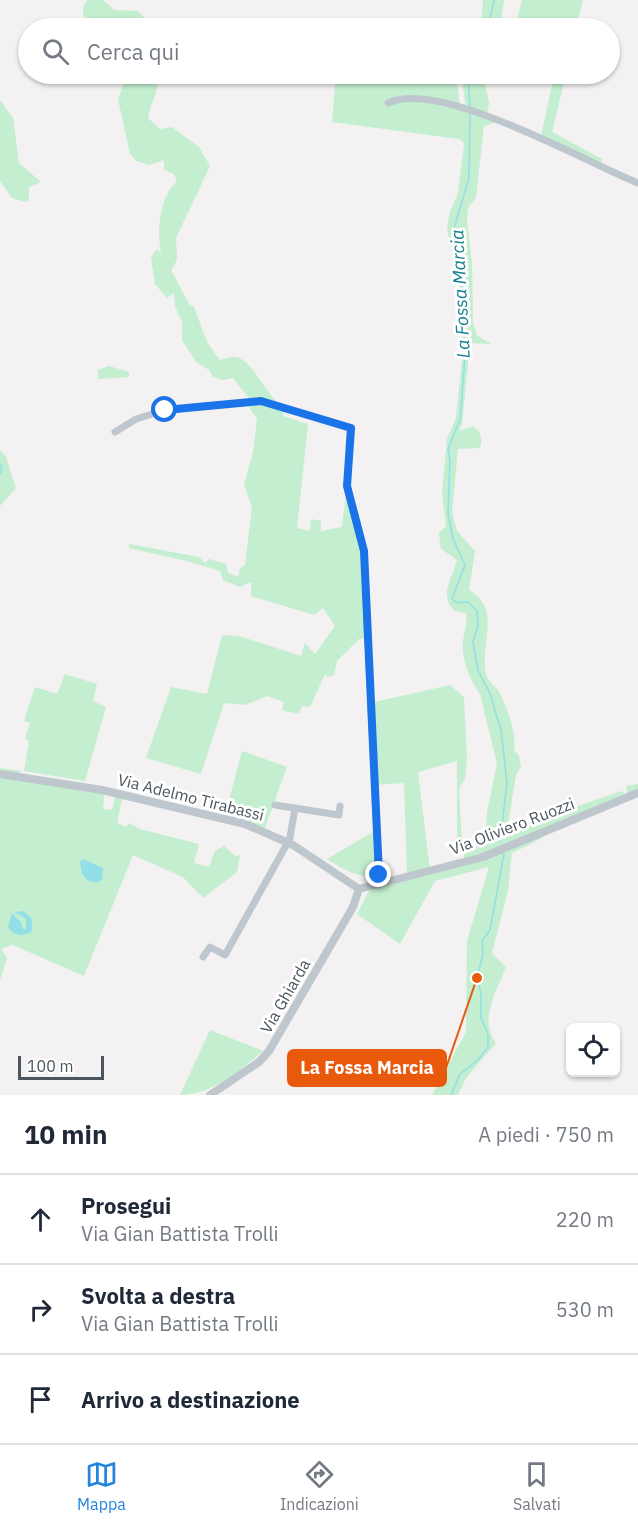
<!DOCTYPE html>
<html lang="it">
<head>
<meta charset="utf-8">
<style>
  :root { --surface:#fff; --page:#f6f6f7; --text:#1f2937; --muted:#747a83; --line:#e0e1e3; --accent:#2385dc }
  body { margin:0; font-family:"IBM Plex Sans",sans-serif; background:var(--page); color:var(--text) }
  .controls { position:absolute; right:18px; bottom:18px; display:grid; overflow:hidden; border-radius:9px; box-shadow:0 2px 4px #0004 }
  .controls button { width:54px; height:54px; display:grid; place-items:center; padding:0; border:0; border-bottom:2px solid var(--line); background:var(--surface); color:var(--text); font:30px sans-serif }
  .scale { position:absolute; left:18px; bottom:15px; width:86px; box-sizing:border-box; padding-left:6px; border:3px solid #4a565e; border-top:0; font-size:16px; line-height:21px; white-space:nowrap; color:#4a565e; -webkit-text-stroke:4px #fff; paint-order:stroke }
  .stop { position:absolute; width:18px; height:18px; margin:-14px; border:4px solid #1a73e8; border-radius:50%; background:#fff }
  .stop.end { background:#1a73e8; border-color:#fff; box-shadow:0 2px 6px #0008 }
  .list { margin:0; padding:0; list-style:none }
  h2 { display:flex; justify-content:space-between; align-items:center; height:78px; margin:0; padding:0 24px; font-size:26px }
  h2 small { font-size:20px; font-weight:400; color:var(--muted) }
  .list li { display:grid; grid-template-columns:39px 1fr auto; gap:18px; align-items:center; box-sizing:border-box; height:90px; padding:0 24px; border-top:2px solid var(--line) }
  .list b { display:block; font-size:22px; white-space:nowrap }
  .list p { margin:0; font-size:20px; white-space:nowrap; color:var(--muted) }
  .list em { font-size:20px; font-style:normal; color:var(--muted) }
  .icon { flex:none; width:33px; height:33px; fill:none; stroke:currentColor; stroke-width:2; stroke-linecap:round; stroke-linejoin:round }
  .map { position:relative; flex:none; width:638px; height:1095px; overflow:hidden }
  .search { position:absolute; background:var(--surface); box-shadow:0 2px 4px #0004; left:18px; right:18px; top:18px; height:66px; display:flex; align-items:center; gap:15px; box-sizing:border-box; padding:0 21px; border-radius:33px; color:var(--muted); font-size:22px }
  .sheet { height:348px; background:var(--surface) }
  nav { display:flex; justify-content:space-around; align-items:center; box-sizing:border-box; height:84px; border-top:2px solid var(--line); background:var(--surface); font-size:16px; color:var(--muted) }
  nav a { display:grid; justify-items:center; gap:3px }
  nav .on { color:var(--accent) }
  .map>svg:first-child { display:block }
  .green { fill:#c3eecf; fill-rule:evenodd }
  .water { fill:#92dfe8 }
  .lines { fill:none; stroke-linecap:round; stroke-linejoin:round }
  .stream { stroke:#92dfe8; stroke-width:1.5 }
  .minor { stroke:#bec7cd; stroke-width:7 }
  .tertiary { stroke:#bec7cd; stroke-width:8 }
  .route { stroke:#1a73e8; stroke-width:8 }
  .labels { text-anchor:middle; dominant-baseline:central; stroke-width:6; stroke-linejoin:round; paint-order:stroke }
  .street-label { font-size:16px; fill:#4a565e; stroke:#fff }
  .water-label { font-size:18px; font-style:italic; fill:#148290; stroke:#fff }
  .leader { fill:none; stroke:#e8590c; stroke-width:2 }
  .callout-dot { fill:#e8590c; stroke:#fff; stroke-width:2 }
  .callout { fill:#e8590c; stroke:#e8590c; stroke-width:2 }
  .callout-label { font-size:18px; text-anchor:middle; font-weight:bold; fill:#fff }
</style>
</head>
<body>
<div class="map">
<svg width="638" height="1095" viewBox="0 0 638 1095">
  <rect width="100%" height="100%" fill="#f3f1f1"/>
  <g class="green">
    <path d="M88,0H103L114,10L138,11L154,28H95L83,15L84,5Z"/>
    <path d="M483,0H504L500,28H481Z"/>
    <path d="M522,0H583L576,28H515Z"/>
    <path d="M133,74H158C159,93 151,100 148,118L160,129L172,127L199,147L210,166L176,238L177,260L171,270L189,304L194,307L207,342L220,360C224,359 230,357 234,357C251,356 269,400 284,408L283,416L308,424L297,528L310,531L311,519L321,521V531L342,527L347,486L364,551L366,638L359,639L337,661L334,675L328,677L325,674L310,707L302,706L299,714L282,710L284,702L267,696L245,705L224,703L201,774L146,758L171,687L207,694L222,635L239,636L301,656L305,643L315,654L335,626L323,608L314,615L251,596V582L240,587L223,580L220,571L187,561L129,548V544L199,557L205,563L209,559L226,564L228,573L238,577L240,568L245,565L252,507L244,485L253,452L257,419L246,402L251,401L233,378L223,380L213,377L209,370L196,362L182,340V321L175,307L174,293L167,298L155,284L151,257L157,249L161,253C157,232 159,196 177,182L174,174L164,170V160L149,165L137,161L130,154L118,99L124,83H132Z"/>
    <path d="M336,74H456L460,107L466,108L461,74H483L489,102L487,117L499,121L484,126L476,197L468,208L467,222L472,262L473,323L477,335L491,344L470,343L462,424L459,431L473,426C481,432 483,438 480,448L458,449L452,512L457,531L475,551L469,590C503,609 479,643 486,674C487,680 493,684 497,689C506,702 517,735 514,750L519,755L521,767L516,775L507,831L532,819L556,814L621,791L628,796L626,786L638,784V794L559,826L535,842L512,853L508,890L492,953L506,967C497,990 478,1021 496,1043L466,1078L458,1095H432L466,1032L467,941L489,867L435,881L400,944L357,914L371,887L407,877L404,783L374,785L370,703L450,685L464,697L467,757L465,779L459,789L462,841L469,843L486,834L487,812L497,764L480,694C472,683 464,666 463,652C461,639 468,627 466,613L454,611C439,592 452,580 457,560L441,549L439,533L446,526L442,493L447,439L456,418L464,341L458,325L460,291L447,228L450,212L458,193L464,143L459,139L332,122ZM457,761V842L464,850V862L430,871L418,772Z"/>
    <path d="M550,74H566L552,132L602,159L600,166L541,137L554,75Z"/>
    <path d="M0,100L13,118L19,163L41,182L29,187V200L25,202L12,198L0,181Z"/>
    <path d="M109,366L129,372V377L98,379V370Z"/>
    <path d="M0,450L6,457L16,488L0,506Z"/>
    <path d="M65,674L97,684L93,701L106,707L85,781L24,771L29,741L25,739L30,723L24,721L35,687L57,694Z"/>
    <path d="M242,751L287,767L264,830L224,819Z"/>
    <path d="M0,768L21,771L19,776L105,791L103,809L112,810L116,793L123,795L117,823L126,827L129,823L140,829L199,844L194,863L209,867L215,851L224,846L235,856L240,855L237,872L203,898L183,877L133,855L84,976L13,945L1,949L7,958L0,980Z"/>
    <path d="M376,830L379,875C358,879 345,870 327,859Z"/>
    <path d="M210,1030L263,1051C239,1071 212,1095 180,1095Z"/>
  </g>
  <g class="water">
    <path d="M83,859L103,868L102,880L96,883L87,880L82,874L80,862Z"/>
    <path d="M24,911L32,919V931C24,937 13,936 8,927L12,913L21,922L23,929H26V919L15,912Z"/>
  </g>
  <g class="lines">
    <g class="stream">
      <path d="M488,28L494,0"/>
      <path d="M468,74L470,108"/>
      <path d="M470,113L469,178L453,232L463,291L465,357L460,420L448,449L450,461L448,513L453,539L465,565L452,599L457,603L468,602L477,611L478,626L473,642L478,671L489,691L501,730L507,783L500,842"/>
      <path d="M0,464L2,469L0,474"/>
      <path d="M451,1095L460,1074L478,1060L488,1047V1034L481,1018V993L477,978L483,954L482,941L490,930L504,854"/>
    </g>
    <g class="minor">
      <path d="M388,103C439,78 585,162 638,183"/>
      <path d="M115,432L136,419L165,410L261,401L351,428L347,486L364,551L379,885"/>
      <path d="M275,805L339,815L340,806"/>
      <path d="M289,843L295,808"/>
      <path d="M203,957L210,947L225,955L288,842"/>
    </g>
    <g class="tertiary">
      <path d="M0,774L102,790L245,824L293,845L359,889"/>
      <path d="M359,889L483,857L638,793"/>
      <path d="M210,1095L259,1062L269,1051L353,907L359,889"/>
    </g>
  </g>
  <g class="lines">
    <path class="route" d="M165,410L261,401L351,428L347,486L364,551L379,875"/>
  </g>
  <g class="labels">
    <g class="street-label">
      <text transform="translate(191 797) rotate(14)">Via Adelmo Tirabassi</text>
      <text transform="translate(512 826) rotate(-21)">Via Oliviero Ruozzi</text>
      <text transform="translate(285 996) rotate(-60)">Via Ghiarda</text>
    </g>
    <g class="water-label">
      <text transform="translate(460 294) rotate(-93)">La Fossa Marcia</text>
    </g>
  </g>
  <path class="leader" d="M477 978L446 1068"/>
  <circle class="callout-dot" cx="477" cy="978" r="6"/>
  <rect class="callout" x="288" y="1050" width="158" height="36" rx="6"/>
  <g class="callout-label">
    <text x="367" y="1074">La Fossa Marcia</text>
  </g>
</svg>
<div class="controls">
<button><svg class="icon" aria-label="locate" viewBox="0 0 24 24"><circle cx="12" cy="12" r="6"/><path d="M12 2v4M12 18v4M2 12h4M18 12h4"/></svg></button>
</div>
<div class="scale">100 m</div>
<div class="stop" style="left:165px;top:410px"></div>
<div class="stop end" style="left:379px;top:875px"></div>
<div class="search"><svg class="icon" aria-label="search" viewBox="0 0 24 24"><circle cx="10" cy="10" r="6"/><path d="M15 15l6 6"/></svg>Cerca qui</div>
</div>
<section class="sheet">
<h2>10 min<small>A piedi · 750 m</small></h2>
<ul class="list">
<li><svg class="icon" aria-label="ahead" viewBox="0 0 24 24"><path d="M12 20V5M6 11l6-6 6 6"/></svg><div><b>Prosegui</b><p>Via Gian Battista Trolli</p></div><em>220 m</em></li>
<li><svg class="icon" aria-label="right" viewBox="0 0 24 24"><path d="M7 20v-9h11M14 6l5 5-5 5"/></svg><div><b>Svolta a destra</b><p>Via Gian Battista Trolli</p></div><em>530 m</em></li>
<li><svg class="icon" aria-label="arrive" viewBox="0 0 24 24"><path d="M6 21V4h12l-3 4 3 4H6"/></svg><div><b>Arrivo a destinazione</b></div></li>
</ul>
</section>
<nav>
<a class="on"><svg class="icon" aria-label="map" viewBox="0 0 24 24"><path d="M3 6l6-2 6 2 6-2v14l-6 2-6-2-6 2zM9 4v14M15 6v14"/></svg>Mappa</a>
<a><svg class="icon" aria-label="directions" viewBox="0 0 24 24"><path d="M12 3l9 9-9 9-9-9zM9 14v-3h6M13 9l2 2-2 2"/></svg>Indicazioni</a>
<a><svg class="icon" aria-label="saved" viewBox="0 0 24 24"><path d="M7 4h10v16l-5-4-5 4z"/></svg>Salvati</a>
</nav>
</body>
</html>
